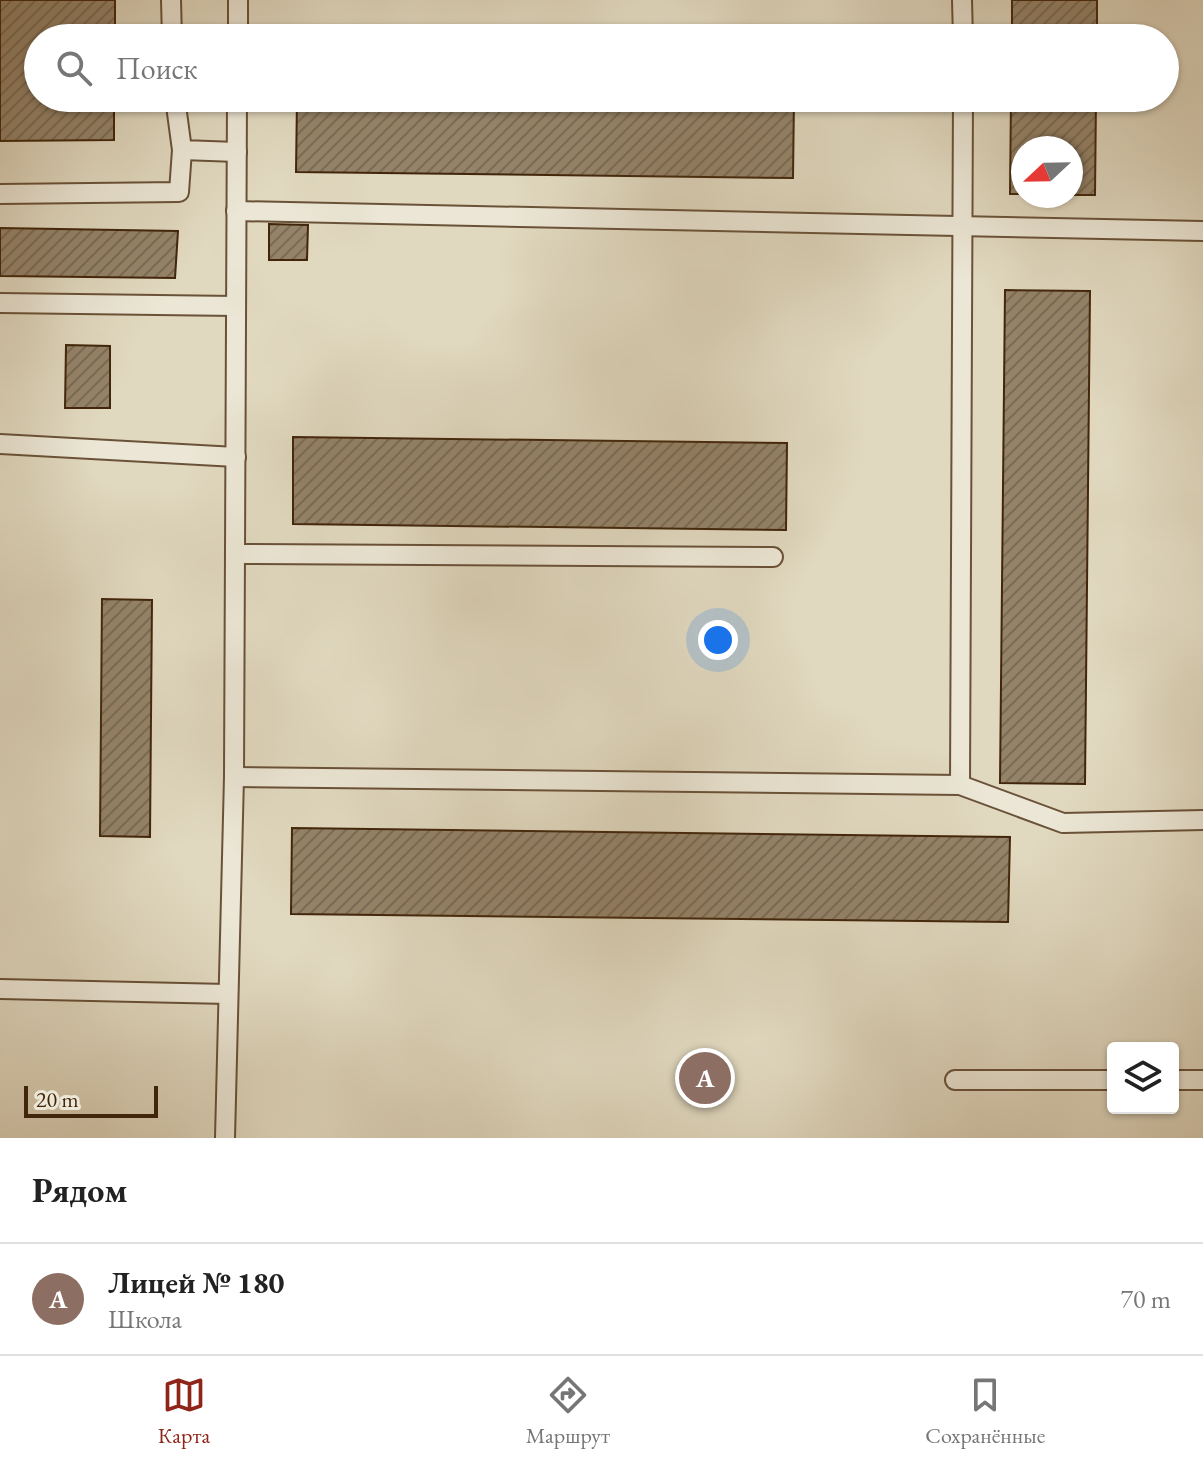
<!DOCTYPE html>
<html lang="ru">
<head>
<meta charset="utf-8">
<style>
  :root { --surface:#fff; --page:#f6f6f6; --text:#222; --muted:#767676; --line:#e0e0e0; --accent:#8f2418 }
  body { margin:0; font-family:"EB Garamond",serif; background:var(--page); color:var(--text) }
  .controls { position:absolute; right:24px; bottom:24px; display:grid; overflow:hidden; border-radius:8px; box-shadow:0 2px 6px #0004 }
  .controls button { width:72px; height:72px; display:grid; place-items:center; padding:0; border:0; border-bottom:2px solid var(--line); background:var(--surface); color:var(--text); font:40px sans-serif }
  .compass { position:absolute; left:1011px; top:136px; width:72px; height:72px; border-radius:50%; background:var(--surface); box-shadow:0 2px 6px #0004; rotate:248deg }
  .scale { position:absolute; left:24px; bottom:20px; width:134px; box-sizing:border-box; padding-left:8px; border:4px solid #42260b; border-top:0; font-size:22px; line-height:28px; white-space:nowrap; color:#42260b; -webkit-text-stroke:6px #ebe6d5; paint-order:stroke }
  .you { position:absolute; left:718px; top:640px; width:28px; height:28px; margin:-20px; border:6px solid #fff; border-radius:50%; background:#1a73e8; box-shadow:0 0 0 12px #1a73e833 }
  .badge { display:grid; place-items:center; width:52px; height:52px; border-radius:50%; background:var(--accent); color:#fff; font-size:26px; font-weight:700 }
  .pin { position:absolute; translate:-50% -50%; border:4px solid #fff; box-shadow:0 2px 8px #0006 }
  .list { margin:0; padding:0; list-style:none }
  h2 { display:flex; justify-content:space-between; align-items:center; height:104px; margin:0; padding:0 32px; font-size:34px }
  h2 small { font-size:26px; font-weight:400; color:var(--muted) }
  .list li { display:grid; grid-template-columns:52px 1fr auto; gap:24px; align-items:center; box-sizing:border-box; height:112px; padding:0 32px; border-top:2px solid var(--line) }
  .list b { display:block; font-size:30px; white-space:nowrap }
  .list p { margin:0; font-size:26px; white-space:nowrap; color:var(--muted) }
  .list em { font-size:26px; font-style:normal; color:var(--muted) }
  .icon { flex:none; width:44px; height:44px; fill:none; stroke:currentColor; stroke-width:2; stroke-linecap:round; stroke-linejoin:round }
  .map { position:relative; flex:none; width:1203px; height:1138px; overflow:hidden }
  .search { position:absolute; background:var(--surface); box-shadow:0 2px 6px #0004; left:24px; right:24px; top:24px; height:88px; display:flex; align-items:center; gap:20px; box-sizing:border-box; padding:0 28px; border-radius:44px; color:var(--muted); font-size:30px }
  .sheet { height:216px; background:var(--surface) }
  nav { display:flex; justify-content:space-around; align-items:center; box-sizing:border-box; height:112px; border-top:2px solid var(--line); background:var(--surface); font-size:22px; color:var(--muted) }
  nav a { display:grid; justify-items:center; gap:4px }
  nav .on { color:var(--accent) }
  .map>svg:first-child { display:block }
  .building { fill:url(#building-hatch); stroke:#42260b; stroke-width:2 }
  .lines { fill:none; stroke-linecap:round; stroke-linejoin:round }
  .lane-casing { stroke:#6a5238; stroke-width:22 }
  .lane { stroke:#ebe6d5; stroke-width:18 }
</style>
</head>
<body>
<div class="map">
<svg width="1203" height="1138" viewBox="0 0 1203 1138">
  <defs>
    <pattern id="building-hatch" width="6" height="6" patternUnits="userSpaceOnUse" patternTransform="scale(2)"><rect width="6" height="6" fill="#948369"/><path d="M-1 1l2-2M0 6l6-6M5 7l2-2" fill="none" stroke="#7a6b55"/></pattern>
  </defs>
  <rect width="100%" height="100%" fill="#e0d8bf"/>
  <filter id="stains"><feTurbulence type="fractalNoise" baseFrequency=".0025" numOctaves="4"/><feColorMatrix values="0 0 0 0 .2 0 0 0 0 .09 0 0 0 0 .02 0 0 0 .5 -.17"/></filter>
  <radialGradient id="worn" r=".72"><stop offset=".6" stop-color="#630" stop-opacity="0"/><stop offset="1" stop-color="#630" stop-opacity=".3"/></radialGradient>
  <g class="building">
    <path d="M0,0H115V38H38V98H114V140L0,141Z"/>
    <rect x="1012" y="0" width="85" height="38"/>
    <path d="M297,98H794L793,178L296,172Z"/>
    <path d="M1011,98H1096L1095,195H1071V148H1023V194H1010Z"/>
    <path d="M269,224L308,225L307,260H269Z"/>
    <path d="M0,228L178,231L175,278L0,276Z"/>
    <path d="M1005,290L1090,291L1085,784L1000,783Z"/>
    <path d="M66,345L110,346V408H65Z"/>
    <path d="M293,437L787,443L786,530L293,524Z"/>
    <path d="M102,599L152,600L150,837L100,836Z"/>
    <path d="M292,828L1010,837L1008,922L291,914Z"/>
  </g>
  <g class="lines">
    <g class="lane-casing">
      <g id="lane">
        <path d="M171,0L172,38"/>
        <path d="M962,0L963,38"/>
        <path d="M238,38V0"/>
        <path d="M175,98L182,150L237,152"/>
        <path d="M0,194L179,192L182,150"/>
        <path d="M236,211L1203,231"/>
        <path d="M0,303L236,306"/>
        <path d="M0,444L236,457"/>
        <path d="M235,554L773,557"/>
        <path d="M234,777L960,785L1063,823L1203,820"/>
        <path d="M960,785L963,98"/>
        <path d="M0,989L228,994"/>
        <path d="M955,1080H1113"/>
        <path d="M1173,1080H1203"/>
        <path d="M225,1138L234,777L237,98"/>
      </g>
    </g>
    <use href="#lane" class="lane"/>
  </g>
  <rect width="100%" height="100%" filter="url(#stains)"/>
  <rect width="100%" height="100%" fill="url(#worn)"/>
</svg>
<div class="controls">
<button><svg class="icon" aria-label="layers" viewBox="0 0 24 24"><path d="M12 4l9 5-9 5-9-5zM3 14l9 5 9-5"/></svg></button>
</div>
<svg class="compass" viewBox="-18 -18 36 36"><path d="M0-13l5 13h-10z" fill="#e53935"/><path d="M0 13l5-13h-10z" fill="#767676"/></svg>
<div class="scale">20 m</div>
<div class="you"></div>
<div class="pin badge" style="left:705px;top:1078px;background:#8d6e63">A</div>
<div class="search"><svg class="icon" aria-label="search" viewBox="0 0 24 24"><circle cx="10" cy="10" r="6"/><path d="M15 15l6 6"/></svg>Поиск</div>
</div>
<section class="sheet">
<h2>Рядом<small></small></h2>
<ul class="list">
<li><span class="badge" style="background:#8d6e63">A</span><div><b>Лицей № 180</b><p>Школа</p></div><em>70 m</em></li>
</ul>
</section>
<nav>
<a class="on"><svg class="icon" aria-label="map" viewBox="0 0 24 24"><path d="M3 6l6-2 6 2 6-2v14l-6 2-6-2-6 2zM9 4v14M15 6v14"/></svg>Карта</a>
<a><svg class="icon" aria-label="directions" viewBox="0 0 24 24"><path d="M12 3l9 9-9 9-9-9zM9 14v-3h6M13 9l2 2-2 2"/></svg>Маршрут</a>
<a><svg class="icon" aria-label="saved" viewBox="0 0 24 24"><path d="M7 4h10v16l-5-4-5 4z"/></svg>Сохранённые</a>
</nav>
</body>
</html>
